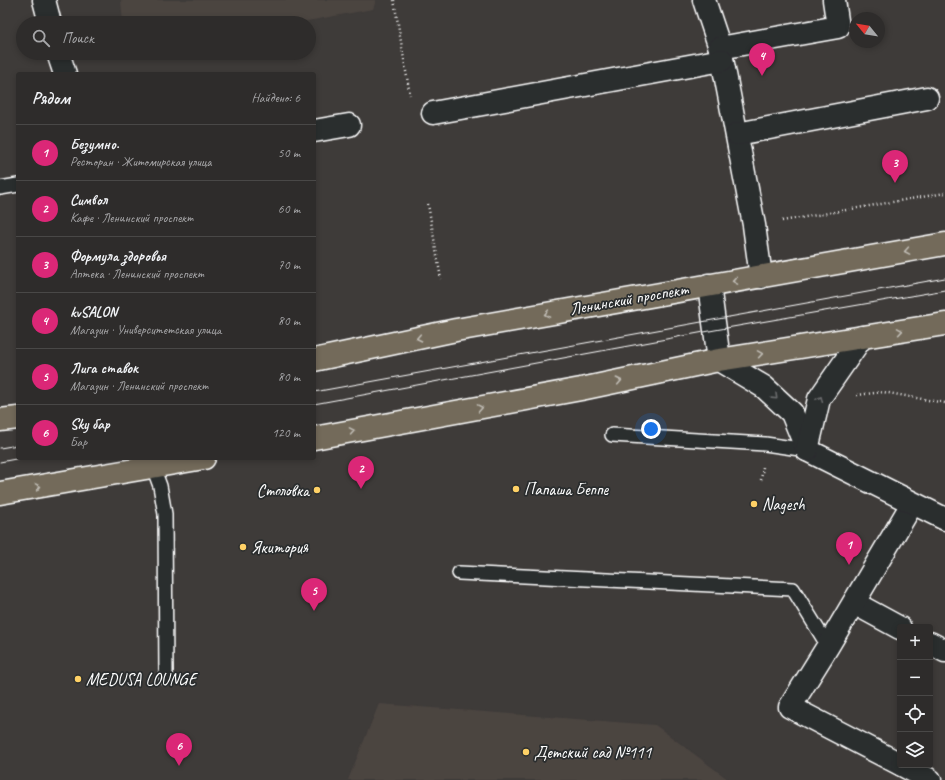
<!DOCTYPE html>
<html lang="ru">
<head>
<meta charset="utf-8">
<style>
  :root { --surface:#2e2c2b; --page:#3a3837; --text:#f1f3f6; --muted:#a7a7a9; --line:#494847; --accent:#db2777 }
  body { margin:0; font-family:Caveat,sans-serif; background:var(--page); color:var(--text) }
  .controls { position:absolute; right:12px; bottom:12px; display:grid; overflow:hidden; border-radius:4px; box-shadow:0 2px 6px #0003 }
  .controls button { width:36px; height:36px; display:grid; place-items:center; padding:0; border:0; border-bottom:1px solid var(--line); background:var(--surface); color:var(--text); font:20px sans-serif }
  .compass { position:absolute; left:849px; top:12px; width:36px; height:36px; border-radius:50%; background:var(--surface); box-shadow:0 2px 6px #0003; rotate:300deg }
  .you { position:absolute; left:651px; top:429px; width:14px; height:14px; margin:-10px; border:3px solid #fff; border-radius:50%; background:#1a73e8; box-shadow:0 0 0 6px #1a73e833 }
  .badge { display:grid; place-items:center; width:26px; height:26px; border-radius:50%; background:var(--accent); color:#fff; font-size:13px; font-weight:700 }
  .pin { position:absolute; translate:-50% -33px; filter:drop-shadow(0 1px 2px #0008) }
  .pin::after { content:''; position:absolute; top:21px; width:14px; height:12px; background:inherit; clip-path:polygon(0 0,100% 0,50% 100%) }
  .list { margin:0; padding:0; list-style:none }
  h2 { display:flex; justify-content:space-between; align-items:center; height:52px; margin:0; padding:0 16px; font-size:17px }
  h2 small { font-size:13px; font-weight:400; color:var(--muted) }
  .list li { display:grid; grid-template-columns:26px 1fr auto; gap:12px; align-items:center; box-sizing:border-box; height:56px; padding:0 16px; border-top:1px solid var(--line) }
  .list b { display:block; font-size:15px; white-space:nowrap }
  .list p { margin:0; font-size:13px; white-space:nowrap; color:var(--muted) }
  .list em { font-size:13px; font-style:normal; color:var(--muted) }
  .icon { flex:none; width:22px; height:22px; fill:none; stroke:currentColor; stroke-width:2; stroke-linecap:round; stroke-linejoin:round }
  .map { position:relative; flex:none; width:945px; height:780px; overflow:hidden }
  .search { position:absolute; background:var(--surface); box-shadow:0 2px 6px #0003; left:16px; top:16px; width:300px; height:44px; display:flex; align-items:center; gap:10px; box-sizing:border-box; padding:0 14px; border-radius:22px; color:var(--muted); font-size:15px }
  .panel { position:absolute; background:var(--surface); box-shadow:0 2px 6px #0003; left:16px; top:72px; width:300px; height:388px; border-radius:4px }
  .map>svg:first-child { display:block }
  .built { fill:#4c4541 }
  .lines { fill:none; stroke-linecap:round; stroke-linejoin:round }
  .lane-casing { stroke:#fff; stroke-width:16 }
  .street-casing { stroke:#fff; stroke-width:25 }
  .secondary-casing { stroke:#fff; stroke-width:25 }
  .primary-casing { stroke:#fff; stroke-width:25 }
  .path { stroke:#fff; stroke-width:2.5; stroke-dasharray:1 3; stroke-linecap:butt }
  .lane { stroke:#2a2d2e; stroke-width:13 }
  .street { stroke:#2a2d2e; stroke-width:22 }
  .secondary { stroke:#2a2d2e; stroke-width:22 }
  .primary { stroke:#736b5a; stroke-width:22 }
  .tram { stroke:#fff; stroke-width:1 }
  .oneway { stroke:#c0bcb5 }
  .oneway2 { stroke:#6a6c6d }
  .poi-dot { fill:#ffd166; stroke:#2a2d2e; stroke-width:1.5 }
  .labels { text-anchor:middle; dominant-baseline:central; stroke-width:3.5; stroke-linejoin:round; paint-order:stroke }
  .street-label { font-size:17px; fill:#fff; stroke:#2a2d2e }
  .poi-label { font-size:17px; fill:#fff; stroke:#2a2d2e; text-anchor:start }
</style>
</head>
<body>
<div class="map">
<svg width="945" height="780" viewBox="0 0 945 780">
  <rect width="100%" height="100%" fill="#3e3b39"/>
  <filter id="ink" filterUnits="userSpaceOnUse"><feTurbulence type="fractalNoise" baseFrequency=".025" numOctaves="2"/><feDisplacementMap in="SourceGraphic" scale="8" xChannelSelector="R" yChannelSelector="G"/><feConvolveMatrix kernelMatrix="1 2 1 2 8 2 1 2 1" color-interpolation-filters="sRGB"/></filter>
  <g filter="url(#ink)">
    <g class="built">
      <path d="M121,0H376L373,9L296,23H123Z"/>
      <path d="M379,704L655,725L729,780H348Z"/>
    </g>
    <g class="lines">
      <g class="lane-casing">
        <g id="lane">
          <path d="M0,188L18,185"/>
          <path d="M612,435L765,444L807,450"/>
          <path d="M153,467L160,486L165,514L166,678"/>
          <path d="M459,573L793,589L828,646"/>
        </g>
      </g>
      <g class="street-casing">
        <g id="street">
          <path d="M44,0L50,23"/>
          <path d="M704,0L720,48L754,225L761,277"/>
          <path d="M720,48L838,27L834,0"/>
          <path d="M58,53L65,74"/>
          <path d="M433,113L722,60"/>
          <path d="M314,131L349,125"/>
          <path d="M737,134L927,98"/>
          <path d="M854,603L900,628"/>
          <path d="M930,643L945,651"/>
          <path d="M900,764L790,707L828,646L912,504"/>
          <path d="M902,765L930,780"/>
        </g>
      </g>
      <g class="secondary-casing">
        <g id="secondary">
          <path d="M709,285L719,360L764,387L792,413L807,450L945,519"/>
          <path d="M807,450L819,399L862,337"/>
        </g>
      </g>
      <g class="primary-casing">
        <g id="primary">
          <path d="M314,360L456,330L945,244"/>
          <path d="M0,420L18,418"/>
          <path d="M314,438L581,389L719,360L945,324"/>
          <path d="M0,493L204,458"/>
        </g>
      </g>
      <g class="path">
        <path d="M394,0L410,95"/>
        <path d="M428,204L441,279"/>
        <path d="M782,221L945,193"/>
        <path d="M857,395L883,392L945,403"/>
        <path d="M761,480L763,467"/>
      </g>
      <use href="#lane" class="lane"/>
      <use href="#street" class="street"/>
      <use href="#secondary" class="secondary"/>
      <use href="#primary" class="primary"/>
      <g class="tram">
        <path d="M314,392L945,278"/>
        <path d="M314,404L715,330L945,290"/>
        <path d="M0,448L18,445"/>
        <path d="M0,462L21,458"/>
      </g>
    </g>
    <defs><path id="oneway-chevron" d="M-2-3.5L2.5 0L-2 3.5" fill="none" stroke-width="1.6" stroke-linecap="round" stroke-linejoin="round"/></defs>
    <g class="oneway">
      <use href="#oneway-chevron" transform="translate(907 251) rotate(170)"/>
      <use href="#oneway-chevron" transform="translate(735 281) rotate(171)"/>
      <use href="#oneway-chevron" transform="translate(547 314) rotate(170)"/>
      <use href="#oneway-chevron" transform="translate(900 331) rotate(-9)"/>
      <use href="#oneway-chevron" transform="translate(419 338) rotate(168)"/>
      <use href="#oneway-chevron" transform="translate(760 354) rotate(-9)"/>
      <use href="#oneway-chevron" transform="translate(619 381) rotate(-12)"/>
      <use href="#oneway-chevron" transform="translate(480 408) rotate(-10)"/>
      <use href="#oneway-chevron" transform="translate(352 431) rotate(-10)"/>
      <use href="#oneway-chevron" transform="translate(38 487) rotate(-10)"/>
    </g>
    <g class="oneway2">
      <use href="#oneway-chevron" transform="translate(775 397) rotate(44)"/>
      <use href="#oneway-chevron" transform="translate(820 399) rotate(-66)"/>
    </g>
  </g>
  <g class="poi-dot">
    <circle cx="516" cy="489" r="4"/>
    <circle cx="317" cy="490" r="4"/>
    <circle cx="754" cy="504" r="4"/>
    <circle cx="243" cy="547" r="4"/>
    <circle cx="78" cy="679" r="4"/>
    <circle cx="526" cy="752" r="4"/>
  </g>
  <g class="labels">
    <g class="street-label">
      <text transform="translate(629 299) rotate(-10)">Ленинский проспект</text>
    </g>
    <g class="poi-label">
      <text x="524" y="489">Папаша Беппе</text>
      <text x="309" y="490" text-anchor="end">Столовка</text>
      <text x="762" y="504">Nagesh</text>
      <text x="251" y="547">Якитория</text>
      <text x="86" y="679">MEDUSA LOUNGE</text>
      <text x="534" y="752">Детский сад №111</text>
    </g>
  </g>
</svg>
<div class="controls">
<button>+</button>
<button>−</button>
<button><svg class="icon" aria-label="locate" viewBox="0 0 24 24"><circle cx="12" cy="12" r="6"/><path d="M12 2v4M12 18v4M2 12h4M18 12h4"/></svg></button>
<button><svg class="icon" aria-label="layers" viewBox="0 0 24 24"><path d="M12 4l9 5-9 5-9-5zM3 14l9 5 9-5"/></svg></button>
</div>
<svg class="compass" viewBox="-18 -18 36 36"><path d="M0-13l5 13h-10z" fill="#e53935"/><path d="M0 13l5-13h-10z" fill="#a7a7a9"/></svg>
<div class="you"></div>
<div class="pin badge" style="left:849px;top:565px">1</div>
<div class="pin badge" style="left:361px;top:489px">2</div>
<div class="pin badge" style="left:895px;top:183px">3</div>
<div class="pin badge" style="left:762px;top:76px">4</div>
<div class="pin badge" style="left:314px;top:611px">5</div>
<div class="pin badge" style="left:179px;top:766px">6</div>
<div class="search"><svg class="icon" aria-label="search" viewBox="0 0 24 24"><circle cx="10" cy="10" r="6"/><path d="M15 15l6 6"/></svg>Поиск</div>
<section class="panel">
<h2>Рядом<small>Найдено: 6</small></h2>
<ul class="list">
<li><span class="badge">1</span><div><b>Безумно.</b><p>Ресторан · Житомирская улица</p></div><em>50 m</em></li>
<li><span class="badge">2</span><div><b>Символ</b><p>Кафе · Ленинский проспект</p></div><em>60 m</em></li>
<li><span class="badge">3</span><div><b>Формула здоровья</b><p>Аптека · Ленинский проспект</p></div><em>70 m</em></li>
<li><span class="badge">4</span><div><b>kvSALON</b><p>Магазин · Университетская улица</p></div><em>80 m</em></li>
<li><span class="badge">5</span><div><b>Лига ставок</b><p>Магазин · Ленинский проспект</p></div><em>80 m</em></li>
<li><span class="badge">6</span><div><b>Sky бар</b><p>Бар</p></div><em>120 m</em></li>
</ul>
</section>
</div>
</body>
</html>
